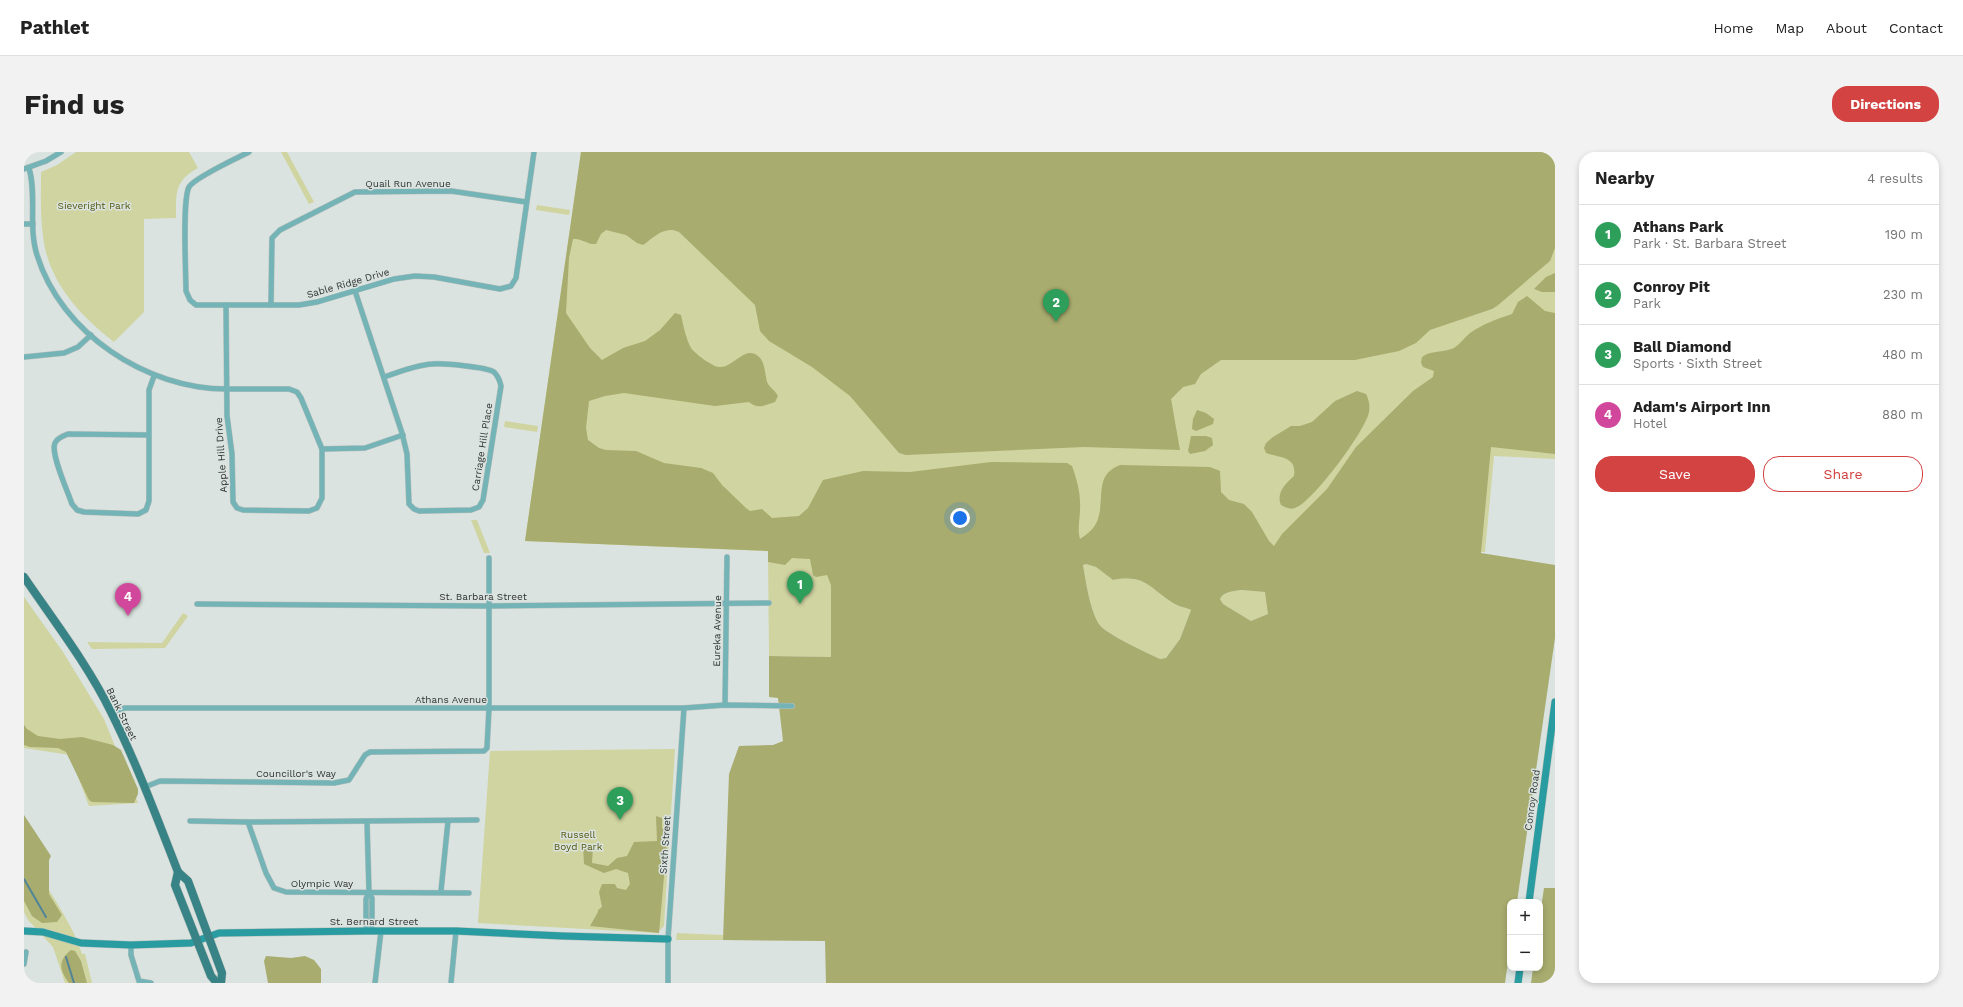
<!DOCTYPE html>
<html lang="en">
<head>
<meta charset="utf-8">
<style>
  :root { --surface:#fff; --page:#f2f2f2; --text:#222; --muted:#767676; --line:#e0e0e0; --accent:#d24342 }
  body { margin:0; font-family:"Work Sans",sans-serif; background:var(--page); color:var(--text) }
  .controls { position:absolute; right:12px; bottom:12px; display:grid; overflow:hidden; border-radius:8px; box-shadow:0 2px 6px #0003 }
  .controls button { width:36px; height:36px; display:grid; place-items:center; padding:0; border:0; border-bottom:1px solid var(--line); background:var(--surface); color:var(--text); font:20px sans-serif }
  .you { position:absolute; left:936px; top:366px; width:14px; height:14px; margin:-10px; border:3px solid #fff; border-radius:50%; background:#1a73e8; box-shadow:0 0 0 6px #1a73e833 }
  .badge { display:grid; place-items:center; width:26px; height:26px; border-radius:50%; background:var(--accent); color:#fff; font-size:13px; font-weight:700 }
  .pin { position:absolute; translate:-50% -33px; filter:drop-shadow(0 1px 2px #0008) }
  .pin::after { content:''; position:absolute; top:21px; width:14px; height:12px; background:inherit; clip-path:polygon(0 0,100% 0,50% 100%) }
  .list { margin:0; padding:0; list-style:none }
  h2 { display:flex; justify-content:space-between; align-items:center; height:52px; margin:0; padding:0 16px; font-size:17px }
  h2 small { font-size:13px; font-weight:400; color:var(--muted) }
  .list li { display:grid; grid-template-columns:26px 1fr auto; gap:12px; align-items:center; box-sizing:border-box; height:60px; padding:0 16px; border-top:1px solid var(--line) }
  .list b { display:block; font-size:15px; white-space:nowrap }
  .list p { margin:0; font-size:13px; white-space:nowrap; color:var(--muted) }
  .list em { font-size:13px; font-style:normal; color:var(--muted) }
  .actions { display:flex; gap:8px; padding:12px 16px }
  .actions a { flex:1; padding:9px 0; border:1px solid var(--accent); border-radius:16px; text-align:center; font-size:14px; color:var(--accent) }
  .actions .main { background:var(--accent); color:#fff }
  .map { position:relative; flex:none; width:1531px; height:831px; overflow:hidden; border-radius:16px }
  header { display:flex; align-items:center; gap:24px; box-sizing:border-box; height:56px; padding:0 20px; background:var(--surface); border-bottom:1px solid var(--line) }
  header strong { font-size:19px }
  nav { display:flex; gap:22px; margin-inline-start:auto; font-size:14px }
  .intro { display:flex; align-items:center; justify-content:space-between; box-sizing:border-box; height:96px; padding:0 24px }
  h1 { margin:0; font-size:28px }
  .button { padding:10px 18px; border-radius:16px; background:var(--accent); color:#fff; font-size:14px; font-weight:700 }
  main { display:flex; gap:24px; padding:0 24px }
  aside { flex:1; background:var(--surface); border-radius:16px; box-shadow:0 2px 6px #0003 }
  .map>svg:first-child { display:block }
  .green { fill:#d0d4a0 }
  .forest { fill:#a8ac6e; fill-rule:evenodd }
  .lines { fill:none; stroke-linecap:round; stroke-linejoin:round }
  .stream { stroke:#518498; stroke-width:2 }
  .street-casing { stroke:#b8c0bd; stroke-width:6 }
  .secondary-casing { stroke:#b8c0bd; stroke-width:8 }
  .primary-casing { stroke:#b8c0bd; stroke-width:9 }
  .street { stroke:#74b3b6; stroke-width:5 }
  .secondary { stroke:#289ca0; stroke-width:7 }
  .primary { stroke:#388386; stroke-width:8 }
  .labels { text-anchor:middle; dominant-baseline:central; stroke-width:3; stroke-linejoin:round; paint-order:stroke }
  .street-label { font-size:10px; fill:#313433; stroke:#dae3df }
  .park-label { font-size:10px; fill:#55580e; stroke:#dae3df }
</style>
</head>
<body>
<header>
<strong>Pathlet</strong>
<nav><a>Home</a><a>Map</a><a>About</a><a>Contact</a></nav>
</header>
<div class="intro"><h1>Find us</h1><a class="button">Directions</a></div>
<main>
<div class="map">
<svg width="1531" height="831" viewBox="0 0 1531 831">
  <rect width="100%" height="100%" fill="#dae3df"/>
  <g class="green">
    <path d="M52,0H165L174,16C150,29 152,42 152,66L120,67V160L90,190C55,163 24,129 19,84C16,63 17,41 17,20L33,13Z"/>
    <path d="M257,0H263L290,50L285,52Z"/>
    <path d="M557,0H1531V307L1470,304L1461,400H763L501,389Z"/>
    <path d="M513,53L546,58L545,63L512,58Z"/>
    <path d="M481,269L514,274L513,280L480,275Z"/>
    <path d="M447,368H453L466,401H460Z"/>
    <path d="M744,401L808,402L807,505L745,504Z"/>
    <path d="M1062,412L1072,415L1089,428C1122,422 1125,436 1149,451C1155,455 1161,455 1167,458L1156,487L1142,506L1136,507C1124,501 1081,482 1075,472C1066,458 1062,430 1059,413Z"/>
    <path d="M1218,438L1242,440L1245,462L1227,469L1199,452L1196,447C1200,439 1210,439 1218,438Z"/>
    <path d="M0,445L39,500L80,567L114,651L65,654L46,603L0,596Z"/>
    <path d="M159,461L164,464L141,496L68,497L63,490L138,491Z"/>
    <path d="M651,597L640,774L633,781L454,771L466,599Z"/>
    <path d="M0,688C14,729 45,761 58,802H61L68,831H41L29,795L4,768L0,760Z"/>
    <path d="M653,781L699,783V788H652Z"/>
  </g>
  <g class="forest">
    <path d="M557,0H1531V96L1526,109L1473,154L1468,157L1406,178L1392,191L1375,199L1331,208H1197L1177,222L1171,232L1159,235L1147,247L1156,298L1060,295L882,303L875,301L826,244L788,215L745,189L736,179L731,153L655,80C641,73 630,85 619,93L613,91L602,83L582,78L577,82L572,92C564,93 558,86 549,87L545,106L542,161L566,196L578,208L599,196L621,189L636,178L651,161L657,163C659,172 662,187 667,196C670,201 689,215 695,215C709,217 720,193 734,204C741,209 741,222 743,230C745,235 751,238 754,244L751,250C741,253 734,258 725,250L691,254L600,241L581,244L565,249L562,276L564,288L575,296L582,298L612,299L640,311L677,316L689,321L698,333L722,356L726,359L738,357L748,366L775,364L784,356L799,328L839,319L886,320L967,310L1043,311L1048,314C1053,328 1057,342 1056,357C1056,368 1053,376 1056,387C1064,382 1071,376 1074,367C1081,345 1070,323 1096,313L1186,315L1196,319L1197,340L1205,348L1220,352L1228,360L1245,389L1250,394L1258,382L1303,337L1332,295L1389,239L1409,225L1410,219L1399,215L1397,211L1398,205C1407,198 1419,201 1430,196C1436,192 1440,186 1446,181C1459,172 1473,167 1488,162L1494,150L1503,144L1521,159L1531,161V302L1467,295L1457,401L1531,413V486L1493,750H1486V796L1481,831H802L801,789L699,788L705,622L715,594L749,593L759,589L754,546L745,545V504L807,505V433L803,423L792,425L789,423L786,407L768,406L761,413L744,410V399L501,389ZM1062,412L1072,415L1089,428C1122,422 1125,436 1149,451C1155,455 1161,455 1167,458L1156,487L1142,506L1136,507C1124,501 1081,482 1075,472C1066,458 1062,430 1059,413ZM1218,438L1241,440L1244,462L1227,469L1199,452L1196,447C1200,439 1210,439 1218,438Z"/>
    <path d="M1531,121V140H1518L1510,137L1522,125Z"/>
    <path d="M1333,239L1342,242C1345,248 1346,253 1345,260C1342,278 1288,351 1271,356C1266,358 1261,355 1257,353C1252,341 1261,332 1270,324C1273,304 1256,306 1242,301L1240,296L1242,291L1249,285L1267,274H1276L1288,270L1311,249Z"/>
    <path d="M1173,258L1182,261L1190,267L1189,272L1172,279L1168,277L1169,267Z"/>
    <path d="M1167,284H1182L1188,286L1189,293L1181,299L1166,302L1164,299Z"/>
    <path d="M0,573L3,577L14,584L36,587L58,585L89,593L97,598L114,637V642L110,651L68,650L65,648L42,600L34,596L6,595L0,593Z"/>
    <path d="M0,663L27,704L25,708V742L38,763L33,770L18,771L8,764L0,749Z"/>
    <path d="M632,664L638,666V676L644,679L635,781L566,774L574,760V758L578,755L575,740L578,732H591L593,736L602,738L606,732L604,721L592,717L580,721L560,712L559,694L569,693L568,711L584,714L593,706L603,704L610,690L633,689Z"/>
    <path d="M1520,736H1531V831H1507L1509,816H1516V763Z"/>
    <path d="M47,798L51,799L57,809L63,831H45C36,819 33,809 47,798Z"/>
    <path d="M242,804L267,806L281,804L290,808L297,817V831H244L240,809Z"/>
  </g>
  <g class="lines">
    <g class="stream">
      <path d="M0,727L22,765"/>
      <path d="M42,805L50,831"/>
    </g>
    <g class="street-casing">
      <g id="street">
        <path d="M225,0C213,6 170,26 165,35C158,48 162,121 162,139L166,148L172,153H275L293,150L370,127L391,124L410,125L476,137L487,134L492,126L510,0"/>
        <path d="M5,16C13,43 4,75 13,103C37,181 122,237 203,237H265L273,240L277,246L298,297V346L293,356L285,359L219,358L213,356L209,350L208,302L203,264L202,153"/>
        <path d="M0,17L22,9L37,0"/>
        <path d="M0,72H9"/>
        <path d="M331,139L378,281L383,302L385,352L390,357L395,359L447,358L455,355L459,348L477,234C476,229 474,224 470,220C462,215 419,211 408,212C392,213 375,220 360,225"/>
        <path d="M247,153L248,86L256,78L331,40L427,39L502,50"/>
        <path d="M0,205L40,201L54,195L67,183"/>
        <path d="M125,283L44,282C39,284 33,286 31,291C26,301 44,340 48,352L53,358L60,360L114,362L122,358L125,349V238L130,224"/>
        <path d="M298,297L341,296L379,283"/>
        <path d="M173,452L465,454L745,451"/>
        <path d="M701,553L703,405"/>
        <path d="M87,560L101,556H660L701,553L768,554"/>
        <path d="M121,635L136,629L310,631L325,628L341,603L346,600L460,599L463,596L465,556V406"/>
        <path d="M166,669L224,670L453,668"/>
        <path d="M224,670L242,721L250,736L262,740L445,741"/>
        <path d="M343,670L345,740"/>
        <path d="M417,739L424,669"/>
        <path d="M342,779V747L345,740L348,746V779"/>
        <path d="M107,793V803L115,829L127,831"/>
        <path d="M0,812L2,800"/>
        <path d="M351,831L357,779"/>
        <path d="M427,831L432,779"/>
        <path d="M644,831V787L660,556"/>
      </g>
    </g>
    <g class="secondary-casing">
      <g id="secondary">
        <path d="M1505,750L1531,550"/>
        <path d="M0,779L19,780L57,791L107,793L167,791L195,781L342,779H432L539,784L644,787"/>
        <path d="M1494,831L1496,816"/>
      </g>
    </g>
    <g class="primary-casing">
      <g id="primary">
        <path d="M0,425C30,469 64,513 87,560C113,612 133,666 154,720L164,729L198,821L197,831"/>
        <path d="M154,720L151,733L187,824L193,831"/>
      </g>
    </g>
    <use href="#street" class="street"/>
    <use href="#secondary" class="secondary"/>
    <use href="#primary" class="primary"/>
  </g>
  <g class="labels">
    <g class="street-label">
      <text x="384" y="31">Quail Run Avenue</text>
      <text transform="translate(324 131) rotate(-16)">Sable Ridge Drive</text>
      <text transform="translate(458 295) rotate(-81)">Carriage Hill Place</text>
      <text transform="translate(197 303) rotate(-94)">Apple Hill Drive</text>
      <text x="459" y="444">St. Barbara Street</text>
      <text transform="translate(693 479) rotate(-89)">Eureka Avenue</text>
      <text x="427" y="547">Athans Avenue</text>
      <text transform="translate(98 562) rotate(64)">Bank Street</text>
      <text x="272" y="621">Councillor's Way</text>
      <text transform="translate(1508 648) rotate(-82)">Conroy Road</text>
      <text transform="translate(641 693) rotate(-86)">Sixth Street</text>
      <text x="298" y="731">Olympic Way</text>
      <text x="350" y="769">St. Bernard Street</text>
    </g>
    <g class="park-label">
      <text x="70" y="53">Sieveright Park</text>
      <text x="554" y="682">Russell<tspan x="554" dy="12">Boyd Park</tspan></text>
    </g>
  </g>
</svg>
<div class="controls">
<button>+</button>
<button>−</button>
</div>
<div class="you"></div>
<div class="pin badge" style="left:776px;top:452px;background:#2e9e5b">1</div>
<div class="pin badge" style="left:1032px;top:170px;background:#2e9e5b">2</div>
<div class="pin badge" style="left:596px;top:668px;background:#2e9e5b">3</div>
<div class="pin badge" style="left:104px;top:464px;background:#d1479c">4</div>
</div>
<aside>
<h2>Nearby<small>4 results</small></h2>
<ul class="list">
<li><span class="badge" style="background:#2e9e5b">1</span><div><b>Athans Park</b><p>Park · St. Barbara Street</p></div><em>190 m</em></li>
<li><span class="badge" style="background:#2e9e5b">2</span><div><b>Conroy Pit</b><p>Park</p></div><em>230 m</em></li>
<li><span class="badge" style="background:#2e9e5b">3</span><div><b>Ball Diamond</b><p>Sports · Sixth Street</p></div><em>480 m</em></li>
<li><span class="badge" style="background:#d1479c">4</span><div><b>Adam's Airport Inn</b><p>Hotel</p></div><em>880 m</em></li>
</ul>
<div class="actions"><a class="main">Save</a><a>Share</a></div>
</aside>
</main>
</body>
</html>
